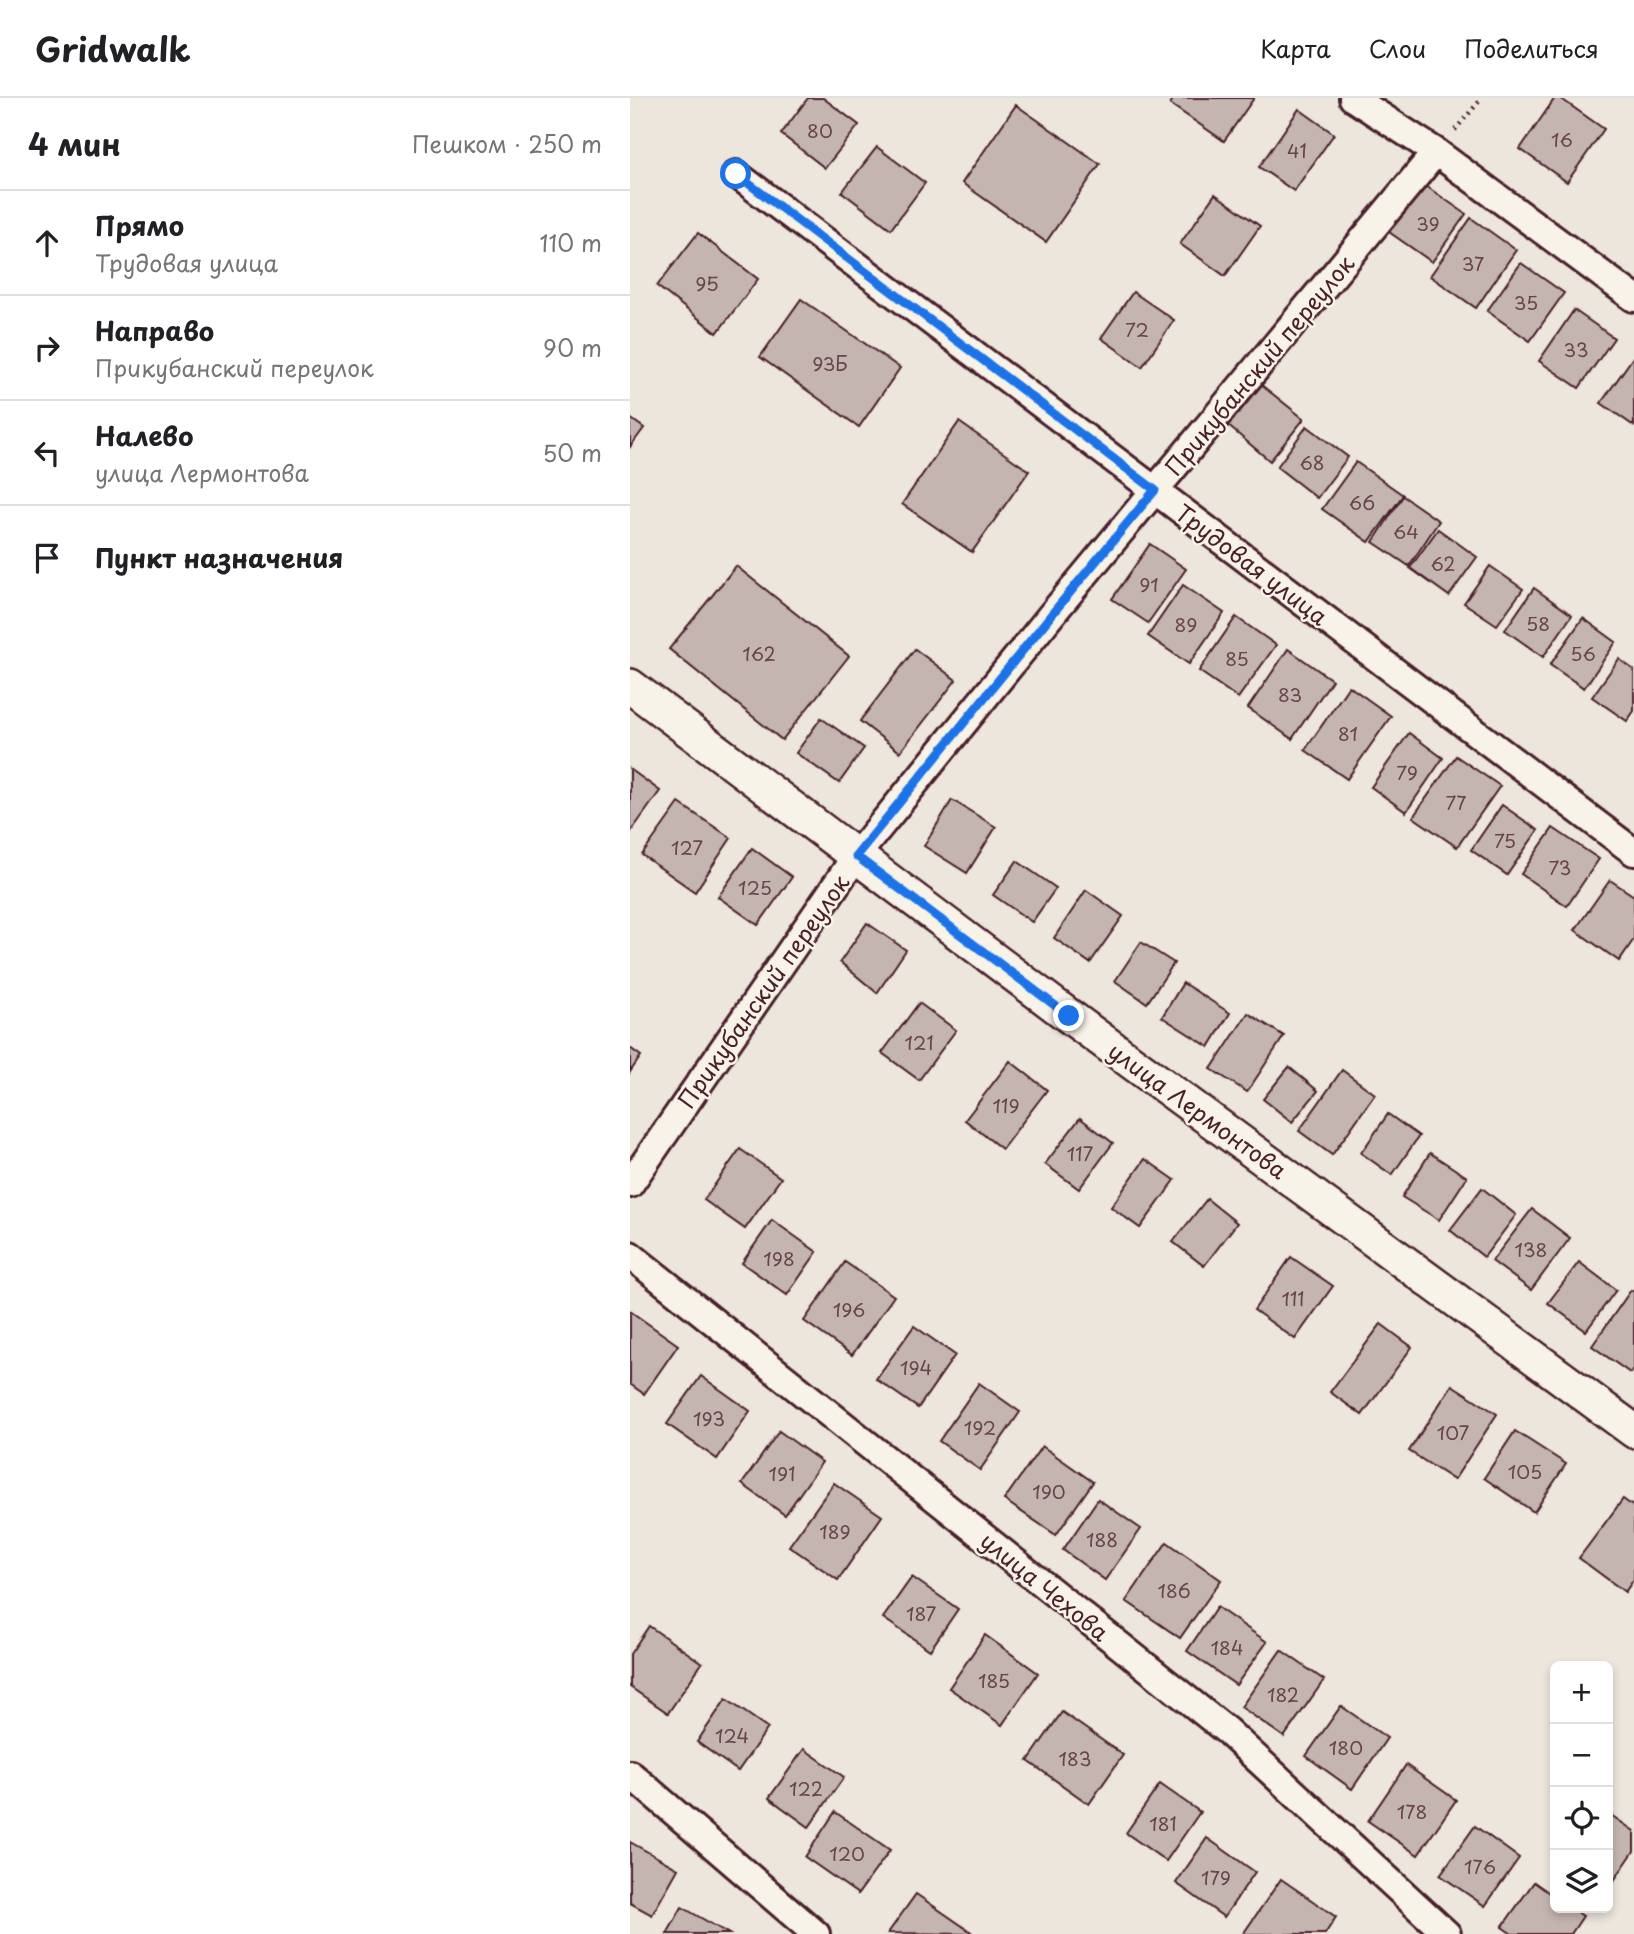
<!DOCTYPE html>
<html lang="ru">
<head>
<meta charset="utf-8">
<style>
  :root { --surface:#fff; --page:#f2f2f2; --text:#202124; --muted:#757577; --line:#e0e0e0 }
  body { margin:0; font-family:"Playpen Sans",sans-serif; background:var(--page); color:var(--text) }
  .controls { position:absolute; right:21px; bottom:21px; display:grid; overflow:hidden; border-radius:10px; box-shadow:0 4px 10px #0003 }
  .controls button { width:63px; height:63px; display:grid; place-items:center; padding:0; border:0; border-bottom:2px solid var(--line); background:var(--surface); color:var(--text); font:35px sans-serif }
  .stop { position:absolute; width:21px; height:21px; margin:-16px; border:5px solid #1a73e8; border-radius:50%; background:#fff }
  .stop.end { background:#1a73e8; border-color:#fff; box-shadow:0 2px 7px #0008 }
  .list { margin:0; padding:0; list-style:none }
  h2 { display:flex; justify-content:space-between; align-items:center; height:91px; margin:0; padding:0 28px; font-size:30px }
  h2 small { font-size:23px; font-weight:400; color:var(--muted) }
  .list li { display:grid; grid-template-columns:46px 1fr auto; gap:21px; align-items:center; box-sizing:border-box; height:105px; padding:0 28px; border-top:2px solid var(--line) }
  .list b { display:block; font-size:26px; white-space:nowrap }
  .list p { margin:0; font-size:23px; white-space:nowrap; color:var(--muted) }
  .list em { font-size:23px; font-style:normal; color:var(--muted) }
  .icon { flex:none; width:38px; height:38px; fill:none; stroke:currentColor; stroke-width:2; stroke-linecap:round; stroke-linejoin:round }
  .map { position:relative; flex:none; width:1004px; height:1836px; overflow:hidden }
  header { display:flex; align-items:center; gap:42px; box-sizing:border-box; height:98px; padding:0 35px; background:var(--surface); border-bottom:2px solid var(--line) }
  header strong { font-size:33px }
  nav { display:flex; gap:38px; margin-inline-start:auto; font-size:24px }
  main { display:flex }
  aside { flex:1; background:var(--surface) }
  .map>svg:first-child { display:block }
  .building { fill:#c4b5b0; stroke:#4a1f2b; stroke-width:2 }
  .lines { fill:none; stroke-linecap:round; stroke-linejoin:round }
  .minor-casing { stroke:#4a1f2b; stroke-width:32 }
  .tertiary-casing { stroke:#4a1f2b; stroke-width:38 }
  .path { stroke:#4a1f2b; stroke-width:4.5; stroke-dasharray:2 5; stroke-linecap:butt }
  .minor { stroke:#f7f3e8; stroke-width:26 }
  .tertiary { stroke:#f7f3e8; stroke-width:33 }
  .route { stroke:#1a73e8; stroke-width:9 }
  .labels { text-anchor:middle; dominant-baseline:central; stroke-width:5; stroke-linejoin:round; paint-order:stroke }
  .number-label { font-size:19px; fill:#68444c }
  .street-label { font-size:23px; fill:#4a1f2b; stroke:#f7f3e8 }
</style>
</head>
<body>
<header>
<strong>Gridwalk</strong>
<nav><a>Карта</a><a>Слои</a><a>Поделиться</a></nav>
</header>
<main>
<aside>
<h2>4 мин<small>Пешком · 250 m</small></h2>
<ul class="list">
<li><svg class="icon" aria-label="ahead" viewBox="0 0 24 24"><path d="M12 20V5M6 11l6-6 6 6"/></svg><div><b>Прямо</b><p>Трудовая улица</p></div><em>110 m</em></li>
<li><svg class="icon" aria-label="right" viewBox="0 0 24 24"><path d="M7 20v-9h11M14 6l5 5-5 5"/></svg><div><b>Направо</b><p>Прикубанский переулок</p></div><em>90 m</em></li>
<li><svg class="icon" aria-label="left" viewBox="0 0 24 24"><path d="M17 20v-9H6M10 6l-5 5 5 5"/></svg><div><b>Налево</b><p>улица Лермонтова</p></div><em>50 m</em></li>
<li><svg class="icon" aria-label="arrive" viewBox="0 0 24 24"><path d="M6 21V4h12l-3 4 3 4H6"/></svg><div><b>Пункт назначения</b></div></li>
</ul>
</aside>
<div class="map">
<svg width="1004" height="1836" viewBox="0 0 1004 1836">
  <rect width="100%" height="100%" fill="#ece6dd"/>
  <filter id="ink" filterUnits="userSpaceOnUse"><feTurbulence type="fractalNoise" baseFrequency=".0143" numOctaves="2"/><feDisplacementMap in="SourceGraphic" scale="14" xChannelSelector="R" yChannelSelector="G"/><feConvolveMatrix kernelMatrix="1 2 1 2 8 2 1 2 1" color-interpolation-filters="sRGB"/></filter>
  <g filter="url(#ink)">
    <g class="building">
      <path d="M178,0H193L229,27L195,70L151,36Z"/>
      <path d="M544,0H624L594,43L540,6Z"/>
      <path d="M925,0H930L974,31L937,84L890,51Z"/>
      <path d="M386,7L470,66L416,144L332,85Z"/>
      <path d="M669,11L704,36L664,93L629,69Z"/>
      <path d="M247,49L295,85L261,131L212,94Z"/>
      <path d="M793,86L836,116L802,164L759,134Z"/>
      <path d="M585,96L630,128L595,178L550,146Z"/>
      <path d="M841,120L886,152L846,210L800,178Z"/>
      <path d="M68,135L128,181L87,235L27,188Z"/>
      <path d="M891,165L934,195L900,243L857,213Z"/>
      <path d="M503,194L544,222L512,269L471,240Z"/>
      <path d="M171,201L270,270L229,329L130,259Z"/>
      <path d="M944,212L984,240L949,290L909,263Z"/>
      <path d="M1004,258V328L971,305Z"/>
      <path d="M630,286L674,321L640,363L596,326Z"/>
      <path d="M0,320L14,330L0,349Z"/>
      <path d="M329,324L399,373L342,454L272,406Z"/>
      <path d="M677,328L718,359L687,400L647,369Z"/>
      <path d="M726,364L773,397L739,444L692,411Z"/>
      <path d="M773,398L809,423L779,468L743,444Z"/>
      <path d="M808,431L847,459L819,498L780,470Z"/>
      <path d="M520,446L556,471L518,525L482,501Z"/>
      <path d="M106,468L219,558L152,642L39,551Z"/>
      <path d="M860,468L893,491L867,527L834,505Z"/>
      <path d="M553,487L594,515L559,566L518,538Z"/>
      <path d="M904,490L942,517L913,559L875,532Z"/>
      <path d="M606,519L646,547L608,600L569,573Z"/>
      <path d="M953,520L986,544L954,590L920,567Z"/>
      <path d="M285,551L326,582L270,654L230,623Z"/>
      <path d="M658,551L702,582L662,641L618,610Z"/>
      <path d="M989,561L1004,572V613L997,623L962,599Z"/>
      <path d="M719,588L761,618L717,681L675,652Z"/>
      <path d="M191,620L234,650L209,685L166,655Z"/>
      <path d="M779,635L813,660L776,714L741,689Z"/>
      <path d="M826,658L870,688L827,749L783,719Z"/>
      <path d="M0,671L30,693L0,735Z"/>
      <path d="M322,702L366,729L337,775L294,748Z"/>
      <path d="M49,705L101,740L65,794L12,757Z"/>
      <path d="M872,707L908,732L877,777L841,752Z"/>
      <path d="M923,730L969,761L937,808L891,776Z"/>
      <path d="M122,750L162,779L128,827L88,799Z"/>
      <path d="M387,763L426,790L402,824L363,797Z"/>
      <path d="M980,782L1004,798V841L989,863L945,832Z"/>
      <path d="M456,792L493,818L460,865L424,840Z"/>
      <path d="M237,825L276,852L247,895L210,864Z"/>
      <path d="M511,844L544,865L517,905L485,883Z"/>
      <path d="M553,885L600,915L579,949L532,919Z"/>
      <path d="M289,905L326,932L289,982L252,955Z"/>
      <path d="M618,915L654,938L617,994L581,971Z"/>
      <path d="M0,950L11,958L0,974Z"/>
      <path d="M380,963L417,992L372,1051L335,1022Z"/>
      <path d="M659,969L688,993L662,1024L633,1001Z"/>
      <path d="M712,972L745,996L702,1057L669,1033Z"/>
      <path d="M758,1016L789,1038L762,1077L731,1055Z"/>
      <path d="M450,1020L483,1045L449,1091L415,1066Z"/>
      <path d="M110,1051L151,1080L115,1131L74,1102Z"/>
      <path d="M800,1055L837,1079L809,1122L772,1099Z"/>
      <path d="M515,1061L545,1082L510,1130L481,1109Z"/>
      <path d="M852,1090L886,1117L854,1159L820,1132Z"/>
      <path d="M577,1101L607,1125L574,1168L543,1144Z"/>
      <path d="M902,1111L940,1140L901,1192L862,1163Z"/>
      <path d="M142,1122L187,1154L157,1197L112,1165Z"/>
      <path d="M661,1159L703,1188L665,1241L624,1212Z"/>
      <path d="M215,1164L264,1198L222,1257L174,1223Z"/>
      <path d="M949,1164L986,1192L956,1233L918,1205Z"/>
      <path d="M1001,1192L1004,1194V1269L1000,1275L962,1248Z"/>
      <path d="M0,1213L48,1247L14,1296L0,1286Z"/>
      <path d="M751,1226L782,1249L732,1317L700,1294Z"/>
      <path d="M284,1228L325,1257L288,1310L246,1281Z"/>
      <path d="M71,1278L120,1313L87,1361L37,1326Z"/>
      <path d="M349,1285L390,1314L350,1372L309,1343Z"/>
      <path d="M822,1287L867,1316L824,1382L779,1353Z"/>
      <path d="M149,1333L192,1364L155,1417L112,1386Z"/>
      <path d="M885,1333L936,1366L904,1414L854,1380Z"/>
      <path d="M412,1348L463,1384L426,1437L374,1402Z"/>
      <path d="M204,1385L252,1418L208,1482L159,1448Z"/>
      <path d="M468,1401L511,1431L475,1482L433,1452Z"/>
      <path d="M993,1401L1004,1409V1481L995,1494L949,1460Z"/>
      <path d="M537,1444L591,1482L550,1540L496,1503Z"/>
      <path d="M282,1479L328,1511L300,1552L253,1520Z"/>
      <path d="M587,1509L637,1544L606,1587L557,1553Z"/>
      <path d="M19,1528L72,1565L38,1615L0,1589V1556Z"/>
      <path d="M355,1537L408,1575L372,1627L319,1590Z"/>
      <path d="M651,1552L694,1582L654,1639L611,1609Z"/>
      <path d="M96,1601L138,1630L108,1673L67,1644Z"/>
      <path d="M711,1608L757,1640L722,1691L676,1658Z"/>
      <path d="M432,1614L493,1657L459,1706L398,1663Z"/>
      <path d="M174,1651L214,1679L179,1729L139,1700Z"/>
      <path d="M776,1667L826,1702L788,1757L738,1723Z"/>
      <path d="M530,1686L570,1714L536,1763L496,1735Z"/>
      <path d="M205,1714L260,1752L228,1796L175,1759Z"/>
      <path d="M978,1715L1004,1733V1753L983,1784L978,1780Z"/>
      <path d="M845,1728L889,1760L855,1808L810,1777Z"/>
      <path d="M577,1740L625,1774L594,1819L546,1785Z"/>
      <path d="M0,1744L48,1771L22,1817L0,1805Z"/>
      <path d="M651,1781L706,1819L695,1836H613Z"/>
      <path d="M904,1784L925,1799V1810H941L953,1818L941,1836H882L872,1829Z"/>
      <path d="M286,1796L341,1834L339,1836L258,1835Z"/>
      <path d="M52,1809L99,1836H37Z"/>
    </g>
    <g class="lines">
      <g class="minor-casing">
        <g id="minor">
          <path d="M723,0L806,54L1004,200"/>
          <path d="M106,76L1004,754"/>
          <path d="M0,1086L226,758L422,516L806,54"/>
          <path d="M0,1157L597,1633L817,1836"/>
          <path d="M0,1676L186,1836"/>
        </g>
      </g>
      <g class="tertiary-casing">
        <path id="tertiary" d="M0,588L439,918L1004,1333"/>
      </g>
      <path class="path" d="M825,32L852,0"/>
      <use href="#minor" class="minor"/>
      <use href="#tertiary" class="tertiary"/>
    </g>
  </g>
  <g class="lines" filter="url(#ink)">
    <path class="route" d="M106,76L525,392L422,516L226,758L439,918"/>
  </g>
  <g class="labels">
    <g class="number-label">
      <text x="190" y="32">80</text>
      <text x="932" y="41">16</text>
      <text x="667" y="52">41</text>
      <text x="798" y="125">39</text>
      <text x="843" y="165">37</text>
      <text x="77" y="185">95</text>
      <text x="896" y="204">35</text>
      <text x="507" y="231">72</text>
      <text x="946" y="251">33</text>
      <text x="200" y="265">93Б</text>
      <text x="682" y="364">68</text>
      <text x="732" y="404">66</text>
      <text x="776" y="433">64</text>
      <text x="813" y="465">62</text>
      <text x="519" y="486">91</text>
      <text x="908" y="525">58</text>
      <text x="556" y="526">89</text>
      <text x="129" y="555">162</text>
      <text x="953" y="555">56</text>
      <text x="607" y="560">85</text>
      <text x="660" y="596">83</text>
      <text x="718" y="635">81</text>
      <text x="777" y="674">79</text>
      <text x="826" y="704">77</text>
      <text x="875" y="742">75</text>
      <text x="57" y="749">127</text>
      <text x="930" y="769">73</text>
      <text x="125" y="789">125</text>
      <text x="289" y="944">121</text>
      <text x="376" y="1007">119</text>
      <text x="450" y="1055">117</text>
      <text x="901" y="1151">138</text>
      <text x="149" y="1160">198</text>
      <text x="663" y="1200">111</text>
      <text x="219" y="1211">196</text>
      <text x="286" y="1269">194</text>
      <text x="79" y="1320">193</text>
      <text x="350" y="1329">192</text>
      <text x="823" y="1334">107</text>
      <text x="895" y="1373">105</text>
      <text x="152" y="1375">191</text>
      <text x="419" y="1393">190</text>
      <text x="205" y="1433">189</text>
      <text x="472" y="1441">188</text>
      <text x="544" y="1492">186</text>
      <text x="291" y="1515">187</text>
      <text x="597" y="1549">184</text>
      <text x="364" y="1582">185</text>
      <text x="653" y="1596">182</text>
      <text x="102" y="1637">124</text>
      <text x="716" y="1649">180</text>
      <text x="445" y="1660">183</text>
      <text x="176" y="1690">122</text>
      <text x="782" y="1713">178</text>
      <text x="533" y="1725">181</text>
      <text x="217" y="1755">120</text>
      <text x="850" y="1768">176</text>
      <text x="586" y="1779">179</text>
    </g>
    <g class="street-label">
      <text transform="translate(629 267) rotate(-50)">Прикубанский переулок</text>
      <text transform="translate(622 466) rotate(37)">Трудовая улица</text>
      <text transform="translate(133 893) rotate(-55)">Прикубанский переулок</text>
      <text transform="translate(568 1012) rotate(36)">улица Лермонтова</text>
      <text transform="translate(415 1488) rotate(39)">улица Чехова</text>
    </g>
  </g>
</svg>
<div class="controls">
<button>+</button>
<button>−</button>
<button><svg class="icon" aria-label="locate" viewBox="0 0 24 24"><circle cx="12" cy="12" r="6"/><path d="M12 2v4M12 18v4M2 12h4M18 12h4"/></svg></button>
<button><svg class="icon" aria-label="layers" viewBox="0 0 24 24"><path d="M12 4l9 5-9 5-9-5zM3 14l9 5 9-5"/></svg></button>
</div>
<div class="stop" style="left:106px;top:76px"></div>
<div class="stop end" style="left:439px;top:918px"></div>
</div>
</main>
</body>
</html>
